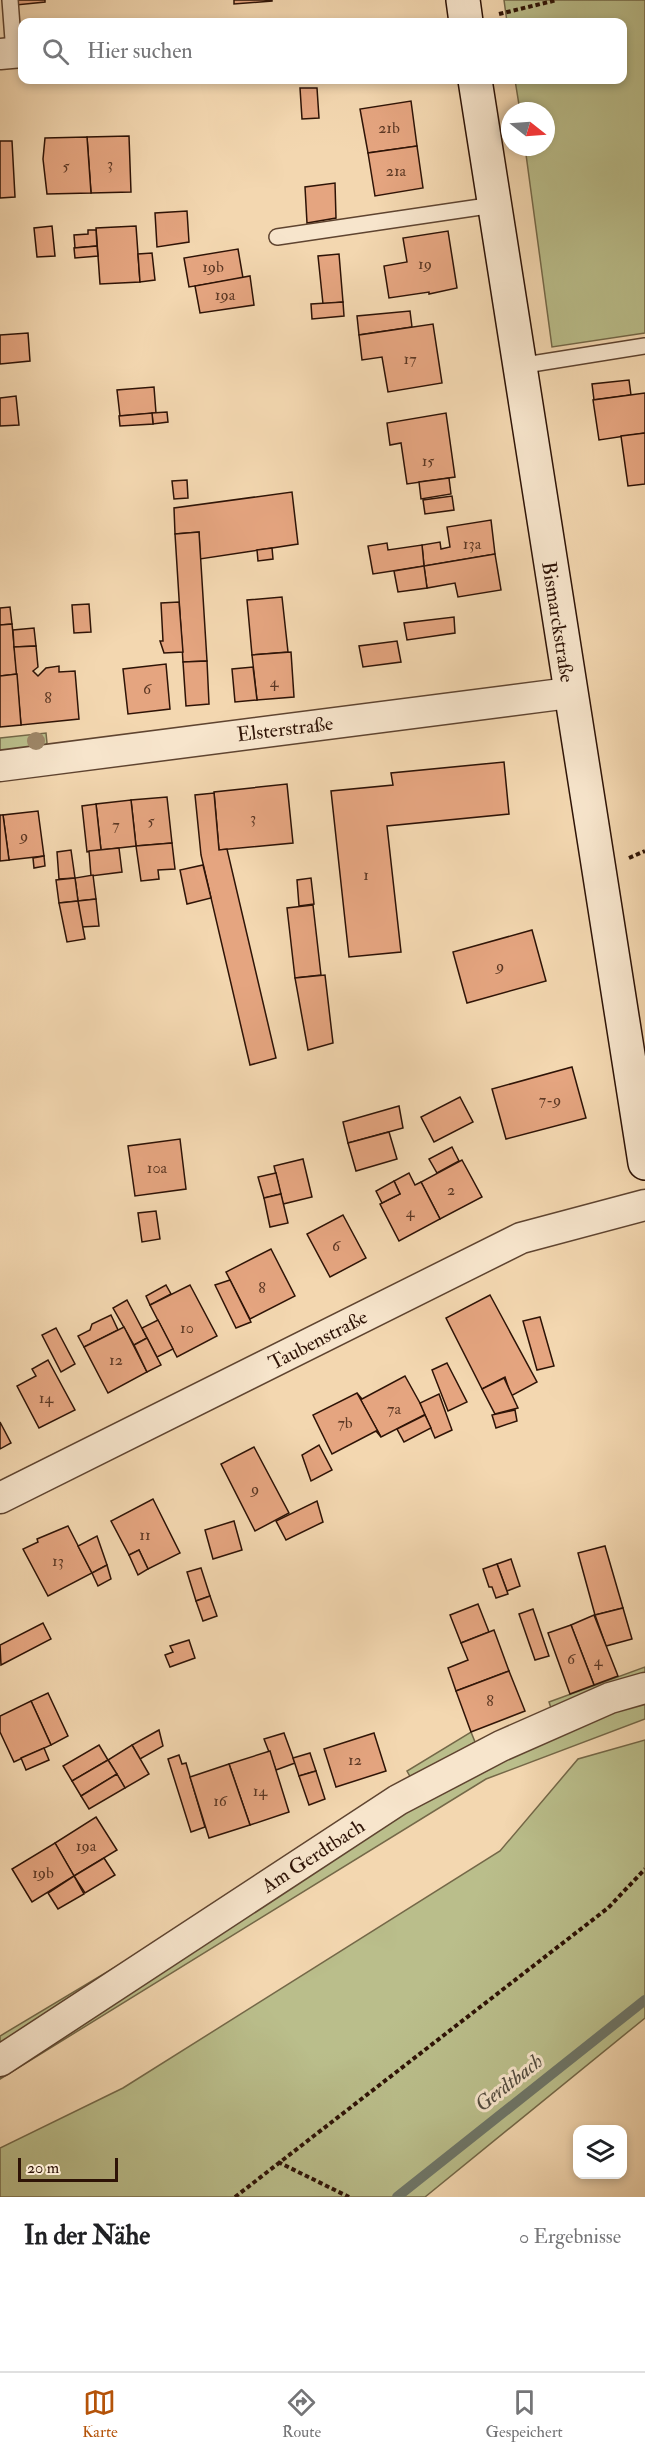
<!DOCTYPE html>
<html lang="de">
<head>
<meta charset="utf-8">
<style>
  :root { --surface:#fff; --page:#f2f2f2; --text:#202124; --muted:#757577; --line:#e0e0e0; --accent:#b45309 }
  body { margin:0; font-family:"IM FELL Double Pica",serif; background:var(--page); color:var(--text) }
  .controls { position:absolute; right:18px; bottom:18px; display:grid; overflow:hidden; border-radius:12px; box-shadow:0 3px 9px #0003 }
  .controls button { width:54px; height:54px; display:grid; place-items:center; padding:0; border:0; border-bottom:2px solid var(--line); background:var(--surface); color:var(--text); font:30px sans-serif }
  .compass { position:absolute; left:501px; top:102px; width:54px; height:54px; border-radius:50%; background:var(--surface); box-shadow:0 3px 9px #0003; rotate:107deg }
  .scale { position:absolute; left:18px; bottom:15px; width:100px; box-sizing:border-box; padding-left:6px; border:3px solid #2e1306; border-top:0; font-size:16px; line-height:21px; white-space:nowrap; color:#2e1306; -webkit-text-stroke:4px #f7e5cc; paint-order:stroke }
  .list { margin:0; padding:0; list-style:none }
  h2 { display:flex; justify-content:space-between; align-items:center; height:78px; margin:0; padding:0 24px; font-size:26px }
  h2 small { font-size:20px; font-weight:400; color:var(--muted) }
  .icon { flex:none; width:33px; height:33px; fill:none; stroke:currentColor; stroke-width:2; stroke-linecap:round; stroke-linejoin:round }
  .map { position:relative; flex:none; width:645px; height:2197px; overflow:hidden }
  .search { position:absolute; background:var(--surface); box-shadow:0 3px 9px #0003; left:18px; right:18px; top:18px; height:66px; display:flex; align-items:center; gap:15px; box-sizing:border-box; padding:0 21px; border-radius:12px; color:var(--muted); font-size:22px }
  .sheet { height:174px; background:var(--surface) }
  nav { display:flex; justify-content:space-around; align-items:center; box-sizing:border-box; height:84px; border-top:2px solid var(--line); background:var(--surface); font-size:16px; color:var(--muted) }
  nav a { display:grid; justify-items:center; gap:3px }
  nav .on { color:var(--accent) }
  .map>svg:first-child { display:block }
  .green { fill:#babe8b; stroke:#746848; stroke-width:1.5 }
  .lines { fill:none; stroke-linecap:round; stroke-linejoin:round }
  .stream { stroke:#6f7769; stroke-width:10 }
  .building { fill:#e5a580; stroke:#2e1306; stroke-width:1.5 }
  .lane-casing { stroke:#5f4430; stroke-width:18 }
  .street-casing { stroke:#5f4430; stroke-width:33 }
  .secondary-casing { stroke:#2e1306; stroke-width:36 }
  .path { stroke:#2e1306; stroke-width:4; stroke-dasharray:4.5 3; stroke-linecap:butt }
  .lane { stroke:#f7e5cc; stroke-width:15 }
  .street { stroke:#f7e5cc; stroke-width:30 }
  .secondary { stroke:#f7e5cc; stroke-width:33 }
  .tree { fill:#9e8768 }
  .labels { text-anchor:middle; dominant-baseline:central; stroke-width:6; stroke-linejoin:round; paint-order:stroke }
  .number-label { font-size:16px; fill:#5c3824 }
  .street-label { font-size:20px; fill:#2e1306; stroke:#f7e5cc }
  .water-label { font-size:21px; font-style:italic; fill:#544d40; stroke:#f7e5cc }
</style>
</head>
<body>
<div class="map">
<svg width="645" height="2197" viewBox="0 0 645 2197">
  <rect width="100%" height="100%" fill="#f3d7b0"/>
  <filter id="stains"><feTurbulence type="fractalNoise" baseFrequency=".00333" numOctaves="4"/><feColorMatrix values="0 0 0 0 .2 0 0 0 0 .09 0 0 0 0 .02 0 0 0 .5 -.17"/></filter>
  <radialGradient id="worn" r=".72"><stop offset=".6" stop-color="#630" stop-opacity="0"/><stop offset="1" stop-color="#630" stop-opacity=".3"/></radialGradient>
  <g class="green">
    <path d="M504,0H645V333L552,347L525,147H546V111H520L515,80H622V22H507Z"/>
    <path d="M46,733L47,743L44,748L0,753V738Z"/>
    <path d="M645,1667V1679L552,1711L549,1702Z"/>
    <path d="M645,1702V1719L486,1779L0,2079V2068L448,1786L613,1712Z"/>
    <path d="M471,1732L475,1742L412,1780L407,1771Z"/>
    <path d="M645,1740V2018L425,2197H0V2148L123,2088L500,1851L578,1759Z"/>
    <path d="M204,1914L0,2051V2036Z"/>
  </g>
  <g class="lines">
    <path class="stream" d="M397,2197L645,2000"/>
  </g>
  <g class="building">
    <path d="M16,0H45V2L16,5Z"/>
    <path d="M234,0H272V1L234,4Z"/>
    <path d="M300,88H317L319,118L302,119Z"/>
    <path d="M411,101L417,146L368,153L360,109Z"/>
    <path d="M129,136L131,192L91,193L87,137Z"/>
    <path d="M87,137L91,193L47,194L43,159L45,138Z"/>
    <path d="M0,141H12L15,197L0,198Z"/>
    <path d="M417,146L423,188L375,196L368,153Z"/>
    <path d="M335,183L336,218L307,223L305,187Z"/>
    <path d="M187,211L189,242L157,247L155,213Z"/>
    <path d="M52,226L55,256L37,257L34,228Z"/>
    <path d="M136,226L140,282L100,284L96,228Z"/>
    <path d="M88,230H96L97,246L75,248L74,235L88,234Z"/>
    <path d="M448,231L457,288L429,294V292L389,298L384,266L407,262L403,238Z"/>
    <path d="M97,246L98,256L75,258L74,248Z"/>
    <path d="M238,249L243,278L189,287L184,258Z"/>
    <path d="M152,253L155,280L140,282L138,254Z"/>
    <path d="M339,254L343,302L323,304L318,256Z"/>
    <path d="M250,276L254,305L200,313L195,286Z"/>
    <path d="M343,302L344,316L312,319L311,304Z"/>
    <path d="M410,311L412,327L359,335L357,316Z"/>
    <path d="M433,324L442,383L388,392L382,357L362,360L359,335Z"/>
    <path d="M28,333L30,361L0,364V335Z"/>
    <path d="M629,380L631,395L594,400L592,384Z"/>
    <path d="M154,387L156,413L120,416L117,390Z"/>
    <path d="M645,393V433L599,440L593,400Z"/>
    <path d="M16,396L19,425L0,426V398Z"/>
    <path d="M167,412L168,422L153,424L152,413Z"/>
    <path d="M152,413L153,424L120,426L119,416Z"/>
    <path d="M446,413L455,477L407,484L401,443L390,445L387,423Z"/>
    <path d="M645,433V484L628,486L621,436Z"/>
    <path d="M449,478L451,494L421,499L419,482Z"/>
    <path d="M187,480L188,498L174,499L172,481Z"/>
    <path d="M292,492L298,544L200,559L199,532L175,534L174,508Z"/>
    <path d="M452,496L454,510L425,514L423,500Z"/>
    <path d="M491,520L495,554L424,566L422,545L440,542L441,549L450,547L447,527Z"/>
    <path d="M199,532L207,661L183,662L175,534Z"/>
    <path d="M387,543L388,550L422,545L424,566L373,574L368,546Z"/>
    <path d="M272,548L273,559L258,561L257,550Z"/>
    <path d="M495,554L501,590L458,597L455,583L427,588L424,566Z"/>
    <path d="M424,566L427,588L398,592L394,571Z"/>
    <path d="M282,597L288,652L252,655L247,600Z"/>
    <path d="M179,602L183,652L164,653L160,641H163L161,603Z"/>
    <path d="M89,604L91,632L74,633L72,605Z"/>
    <path d="M10,607L12,624L0,625V608Z"/>
    <path d="M454,617L455,633L407,640L404,623Z"/>
    <path d="M12,624L17,674L0,676V625Z"/>
    <path d="M34,628L36,646L14,647L13,630Z"/>
    <path d="M397,641L401,662L363,667L359,646Z"/>
    <path d="M36,646L38,667L33,671L38,676L46,668L59,666V672L75,671L79,719L21,725L14,647Z"/>
    <path d="M291,652L294,697L257,700L252,655Z"/>
    <path d="M207,661L209,704L186,706L183,662Z"/>
    <path d="M166,664L170,709L128,714L123,669Z"/>
    <path d="M253,667L257,700L235,702L232,669Z"/>
    <path d="M17,674L21,725L0,727V676Z"/>
    <path d="M504,762L509,814L387,826L401,952L349,957L331,791L393,785L391,773Z"/>
    <path d="M287,784L293,843L219,850L214,792Z"/>
    <path d="M214,793L219,850L227,849L276,1058L250,1065L201,855L195,795Z"/>
    <path d="M167,797L172,843L136,846L131,800Z"/>
    <path d="M131,800L136,846L101,850L96,804Z"/>
    <path d="M96,804L101,850L87,852L82,806Z"/>
    <path d="M38,811L44,856L9,860L3,815Z"/>
    <path d="M0,815H3L9,860L0,861Z"/>
    <path d="M172,843L175,869L158,870L159,879L141,881L136,846Z"/>
    <path d="M119,848L122,872L91,876L89,851Z"/>
    <path d="M71,850L75,878L59,879L57,852Z"/>
    <path d="M44,856L45,866L34,868L33,858Z"/>
    <path d="M203,865L211,898L187,904L180,870Z"/>
    <path d="M93,875L96,899L78,901L75,878Z"/>
    <path d="M75,878L78,901L59,903L56,880Z"/>
    <path d="M311,878L314,904L299,906L297,880Z"/>
    <path d="M96,899L99,926L81,927L78,901Z"/>
    <path d="M78,901L85,939L67,942L59,903Z"/>
    <path d="M313,905L321,975L295,978L287,908Z"/>
    <path d="M532,930L546,981L467,1003L453,952Z"/>
    <path d="M325,975L333,1043L308,1050L295,978Z"/>
    <path d="M572,1067L586,1118L506,1139L492,1089Z"/>
    <path d="M460,1097L473,1122L434,1142L421,1117Z"/>
    <path d="M399,1106L403,1128L348,1143L343,1122Z"/>
    <path d="M389,1132L397,1159L356,1171L348,1143Z"/>
    <path d="M180,1139L186,1189L135,1196L128,1146Z"/>
    <path d="M452,1147L459,1161L437,1173L429,1159Z"/>
    <path d="M303,1159L312,1197L283,1204L274,1166Z"/>
    <path d="M462,1160L482,1197L440,1219L421,1182Z"/>
    <path d="M276,1173L281,1194L264,1198L258,1177Z"/>
    <path d="M409,1173L415,1185L421,1182L440,1219L399,1241L380,1204L400,1194L394,1181Z"/>
    <path d="M394,1181L400,1194L382,1203L376,1191Z"/>
    <path d="M281,1194L288,1223L270,1227L264,1198Z"/>
    <path d="M156,1211L160,1239L142,1242L138,1213Z"/>
    <path d="M343,1215L366,1258L330,1277L307,1234Z"/>
    <path d="M271,1249L295,1296L250,1319L226,1272Z"/>
    <path d="M230,1280L251,1322L236,1328L215,1285Z"/>
    <path d="M166,1285L171,1294L150,1305L146,1296Z"/>
    <path d="M190,1285L217,1336L177,1357L150,1305Z"/>
    <path d="M490,1295L537,1382L511,1396L505,1377L482,1389L446,1318Z"/>
    <path d="M127,1300L147,1338L134,1345L113,1308Z"/>
    <path d="M111,1315L118,1330L84,1347L78,1336L90,1330L92,1324Z"/>
    <path d="M540,1317L554,1366L537,1370L523,1321Z"/>
    <path d="M158,1320L173,1349L157,1357L142,1328Z"/>
    <path d="M124,1327L147,1372L108,1393L84,1347Z"/>
    <path d="M56,1328L75,1364L61,1372L42,1335Z"/>
    <path d="M147,1338L161,1365L147,1372L134,1345Z"/>
    <path d="M48,1360L75,1410L39,1428L17,1386L36,1376L32,1369Z"/>
    <path d="M447,1363L467,1402L448,1411L432,1370Z"/>
    <path d="M405,1376L426,1414L381,1437L357,1393L362,1399Z"/>
    <path d="M504,1378L518,1408L495,1414L482,1389Z"/>
    <path d="M357,1393L381,1437L376,1431L332,1454L313,1415Z"/>
    <path d="M439,1394L452,1430L435,1438L420,1403Z"/>
    <path d="M515,1410L517,1421L496,1428L492,1415Z"/>
    <path d="M425,1415L431,1428L404,1442L397,1429Z"/>
    <path d="M0,1422L11,1443L0,1449Z"/>
    <path d="M319,1445L332,1470L311,1481L302,1455Z"/>
    <path d="M254,1447L289,1513L255,1531L221,1464Z"/>
    <path d="M153,1499L180,1553L148,1569L139,1550L129,1555L111,1521Z"/>
    <path d="M317,1501L323,1522L286,1540L276,1521Z"/>
    <path d="M234,1521L242,1550L213,1559L205,1530Z"/>
    <path d="M68,1526L92,1573L48,1596L23,1549L38,1542L37,1539Z"/>
    <path d="M97,1536L107,1565L92,1573L78,1546Z"/>
    <path d="M605,1546L623,1608L595,1615L578,1553Z"/>
    <path d="M139,1550L148,1569L138,1575L129,1555Z"/>
    <path d="M511,1559L520,1586L507,1591L497,1564Z"/>
    <path d="M497,1564L508,1594L496,1598L492,1587H489L483,1569Z"/>
    <path d="M107,1565L111,1579L98,1586L92,1573Z"/>
    <path d="M201,1568L210,1596L196,1601L187,1572Z"/>
    <path d="M210,1596L217,1616L203,1621L196,1601Z"/>
    <path d="M478,1604L489,1632L461,1643L450,1615Z"/>
    <path d="M623,1608L632,1639L606,1646L595,1615Z"/>
    <path d="M533,1609L549,1656L535,1660L519,1614Z"/>
    <path d="M594,1615L618,1676L594,1685L571,1625Z"/>
    <path d="M43,1623L51,1639L1,1665L0,1645Z"/>
    <path d="M571,1625L594,1685L570,1694L548,1633Z"/>
    <path d="M494,1630L509,1671L456,1691L448,1668L468,1660L461,1643Z"/>
    <path d="M189,1640L195,1658L170,1667L165,1655L173,1652L170,1646Z"/>
    <path d="M509,1671L525,1711L471,1732L456,1691Z"/>
    <path d="M48,1693L68,1736L51,1745L31,1701Z"/>
    <path d="M31,1701L51,1745L14,1762L0,1732V1716Z"/>
    <path d="M159,1730L163,1746L140,1759L132,1745Z"/>
    <path d="M284,1733L295,1763L276,1770L264,1739Z"/>
    <path d="M374,1733L386,1771L336,1787L324,1749Z"/>
    <path d="M99,1745L108,1760L72,1781L63,1766Z"/>
    <path d="M132,1745L149,1774L125,1788L108,1760Z"/>
    <path d="M44,1748L49,1760L26,1770L21,1758Z"/>
    <path d="M270,1751L289,1812L250,1825L229,1764Z"/>
    <path d="M310,1753L316,1771L299,1776L293,1758Z"/>
    <path d="M179,1755L182,1764L186,1763L205,1827L191,1832L168,1759Z"/>
    <path d="M108,1760L117,1774L81,1796L72,1781Z"/>
    <path d="M229,1764L250,1825L209,1838L190,1777Z"/>
    <path d="M316,1771L325,1799L309,1805L299,1776Z"/>
    <path d="M117,1774L125,1788L89,1809L81,1796Z"/>
    <path d="M96,1817L117,1850L74,1876L55,1843Z"/>
    <path d="M55,1843L74,1876L32,1902L12,1869Z"/>
    <path d="M104,1858L115,1875L85,1893L74,1876Z"/>
    <path d="M74,1876L84,1894L58,1909L48,1893Z"/>
  </g>
  <g class="lines">
    <g class="lane-casing">
      <g id="lane">
        <path d="M10,0L14,53"/>
        <path d="M277,237L494,205"/>
        <path d="M519,366L645,346"/>
      </g>
    </g>
    <g class="street-casing">
      <g id="street">
        <path d="M0,54L22,52"/>
        <path d="M0,766L569,693"/>
        <path d="M0,1498L521,1238L645,1205"/>
        <path d="M0,2061L398,1800L501,1746L610,1698L645,1688"/>
      </g>
    </g>
    <g class="secondary-casing">
      <g id="secondary">
        <path d="M463,0L466,22"/>
        <path d="M475,80L645,1163"/>
      </g>
    </g>
    <g class="path">
      <path d="M499,14L557,0"/>
      <path d="M629,858L645,851"/>
      <path d="M278,2162L349,2197"/>
      <path d="M235,2197L608,1908L645,1869"/>
    </g>
    <use href="#lane" class="lane"/>
    <use href="#street" class="street"/>
    <use href="#secondary" class="secondary"/>
  </g>
  <circle class="tree" cx="36" cy="741" r="9"/>
  <g class="labels">
    <g class="number-label">
      <text x="389" y="128">21b</text>
      <text x="110" y="164">3</text>
      <text x="66" y="166">5</text>
      <text x="396" y="171">21a</text>
      <text x="425" y="264">19</text>
      <text x="213" y="267">19b</text>
      <text x="225" y="295">19a</text>
      <text x="410" y="359">17</text>
      <text x="428" y="461">15</text>
      <text x="472" y="544">13a</text>
      <text x="274" y="682">4</text>
      <text x="147" y="689">6</text>
      <text x="48" y="698">8</text>
      <text x="253" y="818">3</text>
      <text x="151" y="821">5</text>
      <text x="116" y="825">7</text>
      <text x="24" y="836">9</text>
      <text x="366" y="875">1</text>
      <text x="500" y="966">9</text>
      <text x="550" y="1100">7-9</text>
      <text x="157" y="1168">10a</text>
      <text x="451" y="1190">2</text>
      <text x="410" y="1212">4</text>
      <text x="336" y="1246">6</text>
      <text x="262" y="1288">8</text>
      <text x="187" y="1328">10</text>
      <text x="116" y="1360">12</text>
      <text x="46" y="1398">14</text>
      <text x="394" y="1409">7a</text>
      <text x="345" y="1423">7b</text>
      <text x="255" y="1489">9</text>
      <text x="145" y="1535">11</text>
      <text x="58" y="1561">13</text>
      <text x="571" y="1659">6</text>
      <text x="598" y="1661">4</text>
      <text x="490" y="1701">8</text>
      <text x="355" y="1760">12</text>
      <text x="260" y="1791">14</text>
      <text x="220" y="1801">16</text>
      <text x="86" y="1846">19a</text>
      <text x="43" y="1873">19b</text>
    </g>
    <g class="street-label">
      <text transform="translate(558 622) rotate(81)">Bismarckstraße</text>
      <text transform="translate(285 729) rotate(-7)">Elsterstraße</text>
      <text transform="translate(318 1340) rotate(-27)">Taubenstraße</text>
      <text transform="translate(313 1856) rotate(-33)">Am Gerdtbach</text>
    </g>
    <g class="water-label">
      <text transform="translate(509 2083) rotate(-38)">Gerdtbach</text>
    </g>
  </g>
  <rect width="100%" height="100%" filter="url(#stains)"/>
  <rect width="100%" height="100%" fill="url(#worn)"/>
</svg>
<div class="controls">
<button><svg class="icon" aria-label="layers" viewBox="0 0 24 24"><path d="M12 4l9 5-9 5-9-5zM3 14l9 5 9-5"/></svg></button>
</div>
<svg class="compass" viewBox="-18 -18 36 36"><path d="M0-13l5 13h-10z" fill="#e53935"/><path d="M0 13l5-13h-10z" fill="#757577"/></svg>
<div class="scale">20 m</div>
<div class="search"><svg class="icon" aria-label="search" viewBox="0 0 24 24"><circle cx="10" cy="10" r="6"/><path d="M15 15l6 6"/></svg>Hier suchen</div>
</div>
<section class="sheet">
<h2>In der Nähe<small>0 Ergebnisse</small></h2>
<ul class="list">
</ul>
</section>
<nav>
<a class="on"><svg class="icon" aria-label="map" viewBox="0 0 24 24"><path d="M3 6l6-2 6 2 6-2v14l-6 2-6-2-6 2zM9 4v14M15 6v14"/></svg>Karte</a>
<a><svg class="icon" aria-label="directions" viewBox="0 0 24 24"><path d="M12 3l9 9-9 9-9-9zM9 14v-3h6M13 9l2 2-2 2"/></svg>Route</a>
<a><svg class="icon" aria-label="saved" viewBox="0 0 24 24"><path d="M7 4h10v16l-5-4-5 4z"/></svg>Gespeichert</a>
</nav>
</body>
</html>
